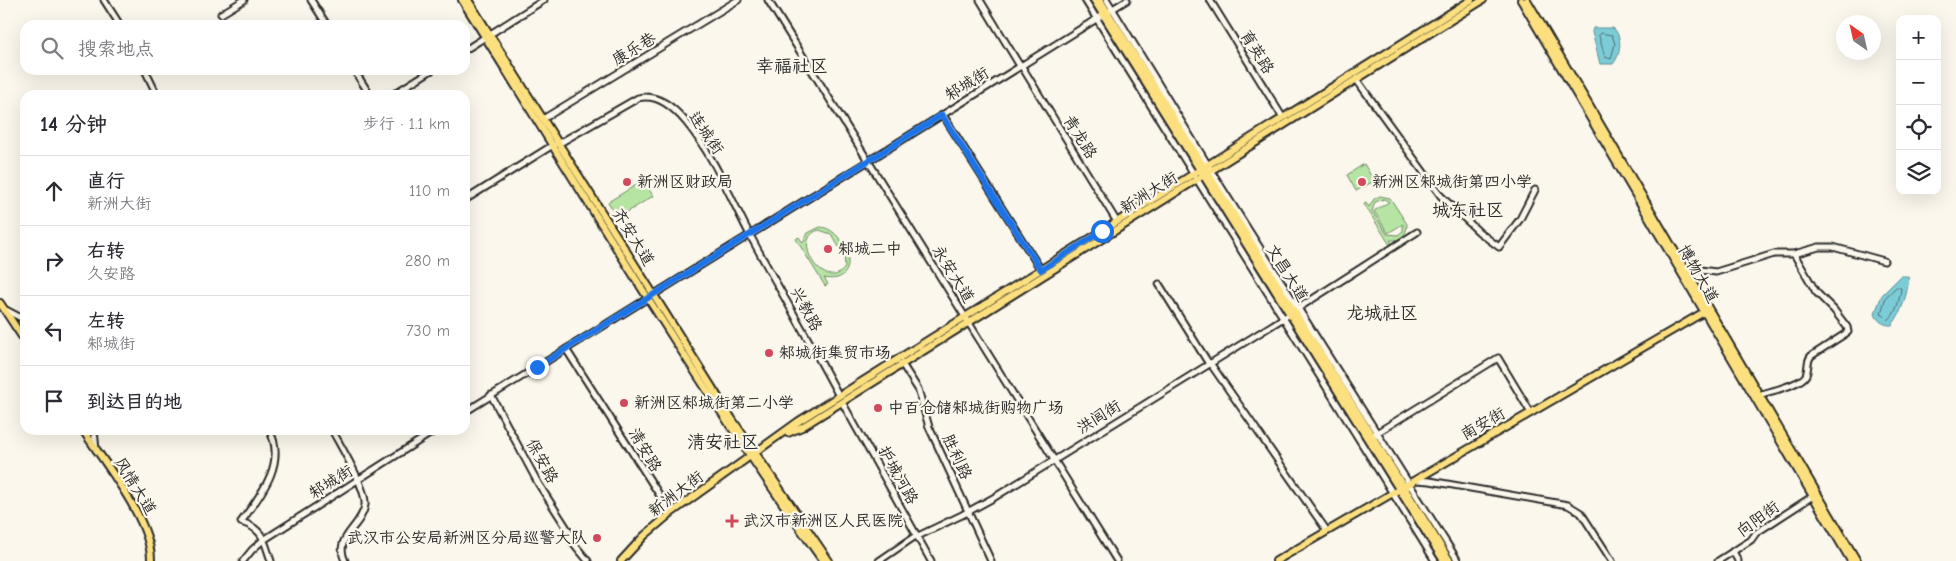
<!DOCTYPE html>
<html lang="zh">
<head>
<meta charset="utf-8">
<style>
  :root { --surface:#fff; --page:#f7f7f7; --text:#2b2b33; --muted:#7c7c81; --line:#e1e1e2 }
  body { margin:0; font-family:"Comic Neue","LXGW WenKai TC",sans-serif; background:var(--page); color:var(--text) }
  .controls { position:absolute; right:15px; top:15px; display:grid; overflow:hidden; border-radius:10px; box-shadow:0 5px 20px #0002 }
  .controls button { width:45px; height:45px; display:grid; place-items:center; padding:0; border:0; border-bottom:1px solid var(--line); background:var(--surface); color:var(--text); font:25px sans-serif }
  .compass { position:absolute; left:1836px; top:15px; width:45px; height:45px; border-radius:50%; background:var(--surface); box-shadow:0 5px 20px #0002; rotate:326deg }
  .stop { position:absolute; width:15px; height:15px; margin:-11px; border:4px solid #1a73e8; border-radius:50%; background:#fff }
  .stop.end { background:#1a73e8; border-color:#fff; box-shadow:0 1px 5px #0008 }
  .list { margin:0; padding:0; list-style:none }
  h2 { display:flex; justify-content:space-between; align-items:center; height:65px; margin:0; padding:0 20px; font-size:21px }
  h2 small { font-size:16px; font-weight:400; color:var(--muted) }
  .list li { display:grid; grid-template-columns:32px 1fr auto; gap:15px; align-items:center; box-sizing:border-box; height:70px; padding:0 20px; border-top:1px solid var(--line) }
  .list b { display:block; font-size:19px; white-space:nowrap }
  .list p { margin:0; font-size:16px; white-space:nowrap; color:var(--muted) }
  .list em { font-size:16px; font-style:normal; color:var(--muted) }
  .icon { flex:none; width:28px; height:28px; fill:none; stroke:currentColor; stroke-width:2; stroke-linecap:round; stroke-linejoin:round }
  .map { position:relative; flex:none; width:1956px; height:561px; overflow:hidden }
  .search { position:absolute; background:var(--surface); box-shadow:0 5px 20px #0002; left:20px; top:20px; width:450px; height:55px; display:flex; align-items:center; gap:12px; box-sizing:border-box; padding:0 18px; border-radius:15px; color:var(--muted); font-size:19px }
  .panel { position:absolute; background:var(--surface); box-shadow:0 5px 20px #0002; left:20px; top:90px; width:450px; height:345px; border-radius:15px }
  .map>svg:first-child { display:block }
  .green { fill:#b6e5a3; stroke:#708867; fill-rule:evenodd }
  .water { fill:#7cccd7; stroke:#5c8c92 }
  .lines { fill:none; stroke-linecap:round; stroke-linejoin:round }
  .shore { stroke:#4b6b70; stroke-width:1 }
  .minor-casing { stroke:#2b2b2b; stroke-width:9 }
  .major-casing { stroke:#2b2b2b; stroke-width:10 }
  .minor { stroke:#fbf7ec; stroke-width:5 }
  .major { stroke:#fce080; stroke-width:6 }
  .route { stroke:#1a73e8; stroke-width:6 }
  .poi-dot { fill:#d1495b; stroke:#fbf7ec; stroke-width:2 }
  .labels { text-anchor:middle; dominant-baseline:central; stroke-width:4.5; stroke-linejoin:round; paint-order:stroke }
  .street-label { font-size:16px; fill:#2b2b2b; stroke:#fbf7ec }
  .poi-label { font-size:16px; fill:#2b2b2b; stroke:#fbf7ec; text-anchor:start }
  .neighbourhood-label { font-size:18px; fill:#2b2b2b; stroke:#fbf7ec }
</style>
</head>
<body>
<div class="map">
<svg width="1956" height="561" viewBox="0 0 1956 561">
  <rect width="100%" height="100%" fill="#fbf7ec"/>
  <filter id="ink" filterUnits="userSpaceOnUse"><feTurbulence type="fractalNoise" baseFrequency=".02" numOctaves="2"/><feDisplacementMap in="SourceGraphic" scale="10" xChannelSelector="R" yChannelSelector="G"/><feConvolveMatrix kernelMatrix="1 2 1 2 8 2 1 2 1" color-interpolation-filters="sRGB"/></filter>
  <g filter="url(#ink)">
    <g class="green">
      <path d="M1364,164L1374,181L1356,191L1347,175Z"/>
      <path d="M644,180L653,196L618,218L608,202Z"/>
      <path d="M1380,196L1390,198L1407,224C1407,235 1401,241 1390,240L1392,243L1390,245L1364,204L1366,203L1369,207L1374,199ZM1384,199L1389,202L1374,211L1388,233L1403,224V231L1398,235L1387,234L1372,211L1375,202Z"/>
      <path d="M820,227C847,228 865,286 824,278L828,284L825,286L796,239L799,237L803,243L808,233ZM819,230L831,234L844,255L845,267C827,296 788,239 819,230Z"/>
    </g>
    <g class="water">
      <path d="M1593,28H1613C1623,36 1621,55 1613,64H1600L1592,32Z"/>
      <path d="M1901,276H1906L1909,278C1907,294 1902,313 1892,325C1884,326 1876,320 1875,313L1882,295Z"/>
    </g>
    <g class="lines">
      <g class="shore">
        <path d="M1601,33L1612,35L1615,44L1611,59L1605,57L1599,36Z"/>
        <path d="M1897,287L1901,288C1900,298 1896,315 1888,320L1881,313L1886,297Z"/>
      </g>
      <g class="minor-casing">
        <g id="minor">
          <path d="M104,0L120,25"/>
          <path d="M311,0L327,25"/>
          <path d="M768,0L1117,561"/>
          <path d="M980,0L1020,66"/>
          <path d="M1085,0L1435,561"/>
          <path d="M1107,0L1222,188L1458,561"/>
          <path d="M1210,0L1283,118"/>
          <path d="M221,14L244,0"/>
          <path d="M465,50L544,0"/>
          <path d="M1021,65L1117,222"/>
          <path d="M145,70L157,95"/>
          <path d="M354,70L370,95"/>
          <path d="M1356,79L1441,196L1479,232L1499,247L1520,219L1535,190"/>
          <path d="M392,95L432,70"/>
          <path d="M943,115L1041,270"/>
          <path d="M543,119L738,0"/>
          <path d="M558,144L638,98C658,93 674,108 686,122C714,156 731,199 751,237C780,291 811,343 839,396"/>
          <path d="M465,200L553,145"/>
          <path d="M1685,268L1716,272L1774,254H1794L1819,247H1833L1884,261"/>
          <path d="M1159,284L1209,364"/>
          <path d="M1297,309L1417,232"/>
          <path d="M6,310L25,320"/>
          <path d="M566,349L671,513"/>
          <path d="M1210,363L1327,531"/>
          <path d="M902,364L918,389L929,427L991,561"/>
          <path d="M491,395L538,483L570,533L569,538L588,561"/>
          <path d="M1759,395C1770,391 1801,385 1806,375C1809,369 1806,362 1811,356L1848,332L1847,327L1834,310L1816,292L1794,254"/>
          <path d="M842,402L931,561"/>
          <path d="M465,412L1127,0"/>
          <path d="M94,430L96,450"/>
          <path d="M269,430C288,463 259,497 241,522C264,529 264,541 271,561"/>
          <path d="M332,430C340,445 367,489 365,505C362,527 333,537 345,561"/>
          <path d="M1375,434L1498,358L1531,413"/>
          <path d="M1415,480L1430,481L1568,505L1581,513L1612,561"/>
          <path d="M918,536L962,515L995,497L1290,314"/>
          <path d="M1733,551L1738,561"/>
          <path d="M243,561L252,550L262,541L436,430"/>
          <path d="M879,561L917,535"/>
          <path d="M1718,561L1751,540L1756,533L1813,496"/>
        </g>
      </g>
      <g class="major-casing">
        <g id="major">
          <path d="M462,0C580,188 694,380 823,561"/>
          <path d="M468,0L732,419L829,561"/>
          <path d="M1094,0L1444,561"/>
          <path d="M1100,0L1450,561"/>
          <path d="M1521,0L1851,561"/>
          <path d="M1527,0L1857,561"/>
          <path d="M0,303L25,341"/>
          <path d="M83,430C105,464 152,521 151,561"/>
          <path d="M788,433L802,427L1483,0"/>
          <path d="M621,561L644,536L671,513L799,421L1471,0"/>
          <path d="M1276,561L1704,312"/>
        </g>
      </g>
      <use href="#minor" class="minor"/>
      <use href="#major" class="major"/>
    </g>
  </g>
  <g class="lines" filter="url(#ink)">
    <path class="route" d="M537,367L942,115L1041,270L1102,231"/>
  </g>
  <g class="poi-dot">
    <circle cx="627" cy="182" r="5"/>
    <circle cx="1362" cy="182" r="5"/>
    <circle cx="828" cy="249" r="5"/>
    <circle cx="769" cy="353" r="5"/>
    <circle cx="624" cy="403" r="5"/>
    <circle cx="878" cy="408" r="5"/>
    <path d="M729.5 513.5h5v5h5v5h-5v5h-5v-5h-5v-5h5z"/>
    <circle cx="597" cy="538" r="5"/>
  </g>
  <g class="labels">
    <g class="street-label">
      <text transform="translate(634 49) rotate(-31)">康乐巷</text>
      <text transform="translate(1257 52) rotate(58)">育英路</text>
      <text transform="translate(967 84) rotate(-32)">邾城街</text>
      <text transform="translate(706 133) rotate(55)">连城街</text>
      <text transform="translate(1080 137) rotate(58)">青龙路</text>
      <text transform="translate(1149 193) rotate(-32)">新洲大街</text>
      <text transform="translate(633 237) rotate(58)">齐安大道</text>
      <text transform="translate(1287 273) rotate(58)">文昌大道</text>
      <text transform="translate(953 274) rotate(58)">永安大道</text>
      <text transform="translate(1698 274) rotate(60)">博物大道</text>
      <text transform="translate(806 309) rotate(61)">兴教路</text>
      <text transform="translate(1099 417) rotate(-32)">洪闾街</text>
      <text transform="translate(1483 424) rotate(-30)">南安街</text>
      <text transform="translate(645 450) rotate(59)">清安路</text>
      <text transform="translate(957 457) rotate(65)">胜利路</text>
      <text transform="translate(542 461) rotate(61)">保安路</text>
      <text transform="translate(898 475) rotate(61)">护城河路</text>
      <text transform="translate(331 482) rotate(-32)">邾城街</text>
      <text transform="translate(135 486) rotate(58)">风情大道</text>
      <text transform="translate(676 494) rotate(-37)">新洲大街</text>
      <text transform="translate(1758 519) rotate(-36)">向阳街</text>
    </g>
    <g class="poi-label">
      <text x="637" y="182">新洲区财政局</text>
      <text x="1372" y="182">新洲区邾城街第四小学</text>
      <text x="838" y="249">邾城二中</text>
      <text x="779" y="353">邾城街集贸市场</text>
      <text x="634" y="403">新洲区邾城街第二小学</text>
      <text x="888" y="408">中百仓储邾城街购物广场</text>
      <text x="743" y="521">武汉市新洲区人民医院</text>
      <text x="587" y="538" text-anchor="end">武汉市公安局新洲区分局巡警大队</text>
    </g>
    <g class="neighbourhood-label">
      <text x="792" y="66">幸福社区</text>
      <text x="1468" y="210">城东社区</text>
      <text x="1382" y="313">龙城社区</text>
      <text x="723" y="442">清安社区</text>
    </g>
  </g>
</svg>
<div class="controls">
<button>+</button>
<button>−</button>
<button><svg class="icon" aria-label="locate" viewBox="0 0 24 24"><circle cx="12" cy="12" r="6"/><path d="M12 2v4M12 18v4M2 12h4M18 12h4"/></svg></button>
<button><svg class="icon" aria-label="layers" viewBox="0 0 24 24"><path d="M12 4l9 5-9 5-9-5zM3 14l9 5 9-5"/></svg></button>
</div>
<svg class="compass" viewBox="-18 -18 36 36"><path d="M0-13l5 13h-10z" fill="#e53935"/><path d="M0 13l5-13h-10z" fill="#7c7c81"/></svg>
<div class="stop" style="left:1102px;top:231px"></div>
<div class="stop end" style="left:537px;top:367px"></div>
<div class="search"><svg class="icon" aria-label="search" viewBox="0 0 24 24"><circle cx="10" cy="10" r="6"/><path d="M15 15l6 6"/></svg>搜索地点</div>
<section class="panel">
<h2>14 分钟<small>步行 · 1.1 km</small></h2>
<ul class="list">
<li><svg class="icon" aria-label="ahead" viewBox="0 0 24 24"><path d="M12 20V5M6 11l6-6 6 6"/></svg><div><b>直行</b><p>新洲大街</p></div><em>110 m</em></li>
<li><svg class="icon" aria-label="right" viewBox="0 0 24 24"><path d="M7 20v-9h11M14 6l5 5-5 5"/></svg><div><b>右转</b><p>久安路</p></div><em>280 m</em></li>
<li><svg class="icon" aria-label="left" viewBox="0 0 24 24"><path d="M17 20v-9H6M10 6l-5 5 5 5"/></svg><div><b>左转</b><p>邾城街</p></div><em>730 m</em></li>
<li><svg class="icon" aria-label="arrive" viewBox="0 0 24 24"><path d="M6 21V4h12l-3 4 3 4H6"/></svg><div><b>到达目的地</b></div></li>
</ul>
</section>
</div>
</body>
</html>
